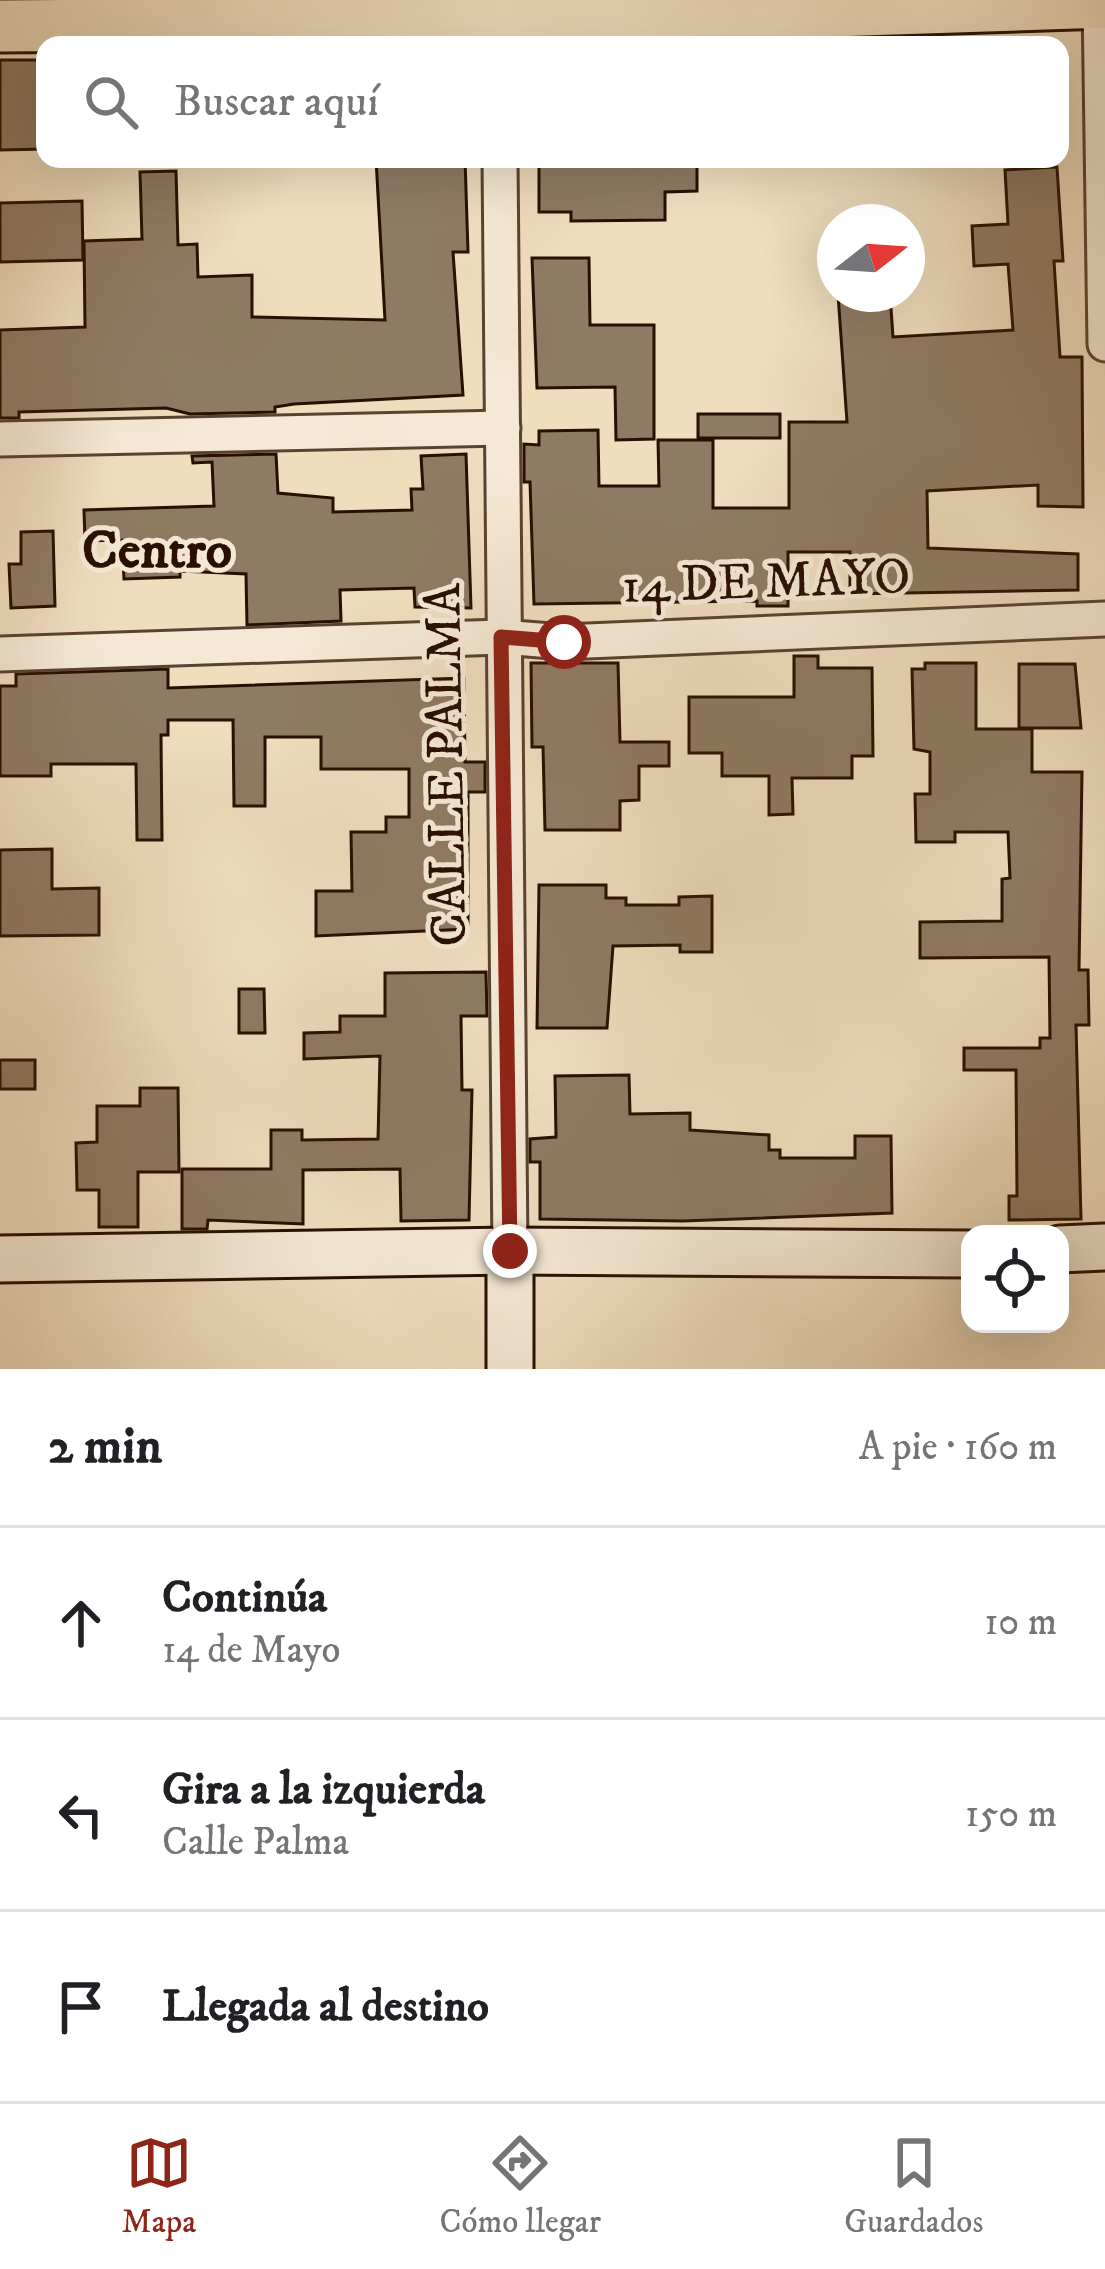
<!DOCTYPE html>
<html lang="es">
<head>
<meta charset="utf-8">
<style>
  :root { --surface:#fff; --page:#f2f2f2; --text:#202124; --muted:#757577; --line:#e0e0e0; --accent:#8f2418 }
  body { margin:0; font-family:"IM FELL DW Pica",serif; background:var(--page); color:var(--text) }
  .controls { position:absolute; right:36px; bottom:36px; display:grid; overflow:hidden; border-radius:24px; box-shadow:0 12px 48px #0002 }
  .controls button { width:108px; height:108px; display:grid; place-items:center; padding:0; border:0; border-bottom:3px solid var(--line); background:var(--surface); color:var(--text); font:60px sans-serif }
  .compass { position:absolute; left:817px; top:204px; width:108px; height:108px; border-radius:50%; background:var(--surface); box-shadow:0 12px 48px #0002; rotate:73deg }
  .stop { position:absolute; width:36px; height:36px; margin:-27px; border:9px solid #8f2418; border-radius:50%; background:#fff }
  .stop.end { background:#8f2418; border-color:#fff; box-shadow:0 3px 12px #0008 }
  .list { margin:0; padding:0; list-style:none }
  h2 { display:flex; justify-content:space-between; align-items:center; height:156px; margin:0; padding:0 48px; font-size:51px }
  h2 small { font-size:39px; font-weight:400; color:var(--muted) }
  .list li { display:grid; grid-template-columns:78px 1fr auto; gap:36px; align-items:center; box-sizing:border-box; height:192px; padding:0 48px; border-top:3px solid var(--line) }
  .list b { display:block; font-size:45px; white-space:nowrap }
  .list p { margin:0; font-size:39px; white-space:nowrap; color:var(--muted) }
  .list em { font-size:39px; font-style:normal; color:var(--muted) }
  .icon { flex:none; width:66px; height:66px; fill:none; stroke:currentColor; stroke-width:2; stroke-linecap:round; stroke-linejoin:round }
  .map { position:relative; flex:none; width:1105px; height:1369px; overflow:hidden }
  .search { position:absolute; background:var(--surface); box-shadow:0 12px 48px #0002; left:36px; right:36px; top:36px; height:132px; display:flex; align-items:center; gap:30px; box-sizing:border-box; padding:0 42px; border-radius:24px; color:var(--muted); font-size:45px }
  .sheet { height:732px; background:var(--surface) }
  nav { display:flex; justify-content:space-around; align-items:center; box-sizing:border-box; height:168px; border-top:3px solid var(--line); background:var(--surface); font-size:33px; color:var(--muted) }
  nav a { display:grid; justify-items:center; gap:6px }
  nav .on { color:var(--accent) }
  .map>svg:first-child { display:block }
  .building { fill:#8f7a63; stroke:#280f00; stroke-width:3 }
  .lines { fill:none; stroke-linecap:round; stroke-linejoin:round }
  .street-casing { stroke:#5a4230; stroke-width:39 }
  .secondary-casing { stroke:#280f00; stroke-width:51 }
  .primary-casing { stroke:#280f00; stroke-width:57 }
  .street { stroke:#f5e9d5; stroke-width:33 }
  .secondary { stroke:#f5e9d5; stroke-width:45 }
  .primary { stroke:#efddbe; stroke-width:51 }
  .route { stroke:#8f2418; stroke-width:15 }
  .labels { text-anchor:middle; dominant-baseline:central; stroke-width:10; stroke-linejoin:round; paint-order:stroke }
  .street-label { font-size:51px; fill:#280f00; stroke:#f5e9d5 }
  .neighbourhood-label { font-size:54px; font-weight:bold; fill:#280f00; stroke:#f5e9d5 }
</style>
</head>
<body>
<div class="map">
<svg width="1105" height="1369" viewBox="0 0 1105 1369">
  <rect width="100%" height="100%" fill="#efddbe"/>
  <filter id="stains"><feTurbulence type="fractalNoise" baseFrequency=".00167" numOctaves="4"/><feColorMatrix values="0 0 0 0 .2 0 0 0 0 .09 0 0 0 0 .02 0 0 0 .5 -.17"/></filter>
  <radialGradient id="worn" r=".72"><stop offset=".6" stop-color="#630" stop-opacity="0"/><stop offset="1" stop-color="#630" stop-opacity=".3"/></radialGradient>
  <g class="building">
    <path d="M0,60H45V149L0,150Z"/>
    <path d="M376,159H465L468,252H453L463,395L294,404L275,407V412L190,414L166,408L19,412V418H0V330L85,327L84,241L142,239L140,172L176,171L178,245L197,244L198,277L252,275V317L385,320Z"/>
    <path d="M539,159H697V191L665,192V220L571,221V212H539Z"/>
    <path d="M1057,167L1063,261H1054L1060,357H1082L1083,507L1038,506V485L927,491L928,548L1078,554V590L850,594V552H788V606H757V601L534,604L530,482H524V444L539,445V431L598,430L599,486H659L658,440H713V508H789V422H847L838,294H890L893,337L1013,330L1008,264L974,266L972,226L1008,224L1005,170Z"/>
    <path d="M82,201L83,260L0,262V203Z"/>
    <path d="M532,258H589L590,325H654V439L616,440L615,387L537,388Z"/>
    <rect x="698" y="414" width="82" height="24"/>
    <path d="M276,454L278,493L333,498V512L412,510L411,489H423L421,456L466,454L471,608L415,607L414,588L340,590L341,621L247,625L246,574L180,571V577L124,579L122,540L85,541L84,510L214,506L212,462L193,463L192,456Z"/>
    <path d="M53,531L55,606L11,608L9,564H21V532Z"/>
    <path d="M794,656H818V668H872L873,756H852V778H792L793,814L769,815V776H722V753H689V697H794Z"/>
    <path d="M531,663H618L620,742H669V766H639V800L620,801V830H545L543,747H532Z"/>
    <path d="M925,663H976V729H1032V772H1082L1079,970H1088L1089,1025H1076L1081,1219L1009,1220V1196H1017L1016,1070H964V1048H1040V1038H1050L1049,957L920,958V922L1002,921V879L1010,878L1008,832H955V842H916L915,794H930V752L914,749L912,669H925Z"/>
    <path d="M1019,664H1075L1081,728H1019Z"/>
    <path d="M168,669V688L464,678L465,762H485V792H468V929L316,936V891H352L351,832H386V817H409V769H321V737H265V806H234L233,720H168V735H161L162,840H137L136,764H51V776H0V686H16V674Z"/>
    <path d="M52,849V889L99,888V935L0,936V850Z"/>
    <path d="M539,885H606V898H626V905H679V897L712,896V952H680V945L613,946L607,1028H537Z"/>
    <path d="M486,972L487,1016H461L462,1090H472L469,1220L401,1221L400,1169L303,1170V1224L208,1220L207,1229H182V1169H271V1130H302V1140L378,1139L380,1056L304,1059V1033L340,1032V1016H385V973Z"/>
    <path d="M239,989H264L265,1033H239Z"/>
    <rect x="0" y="1060" width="35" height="29"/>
    <path d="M629,1075L630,1114L690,1113V1130L769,1135V1150H780V1158H855V1136H891L892,1213L683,1221L540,1219V1162H530V1139L556,1137L555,1076Z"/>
    <path d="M140,1088H178L179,1172H138V1227H99V1190H77L76,1143L97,1142V1106H140Z"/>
  </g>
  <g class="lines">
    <g class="street-casing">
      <g id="street">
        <path d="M1100,0L1105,344"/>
        <path d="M500,159L510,1251"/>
        <path d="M0,439L503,428"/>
        <path d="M0,654L501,637L564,642L1105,619"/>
      </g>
    </g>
    <g class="secondary-casing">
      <g id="secondary">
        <path d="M1060,1249L1105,1247"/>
        <path d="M510,1251V1369"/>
        <path d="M0,1259L510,1251L970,1254"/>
      </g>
    </g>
    <g class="primary-casing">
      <path id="primary" d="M0,26L498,22L1105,2"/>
    </g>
    <use href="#street" class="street"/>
    <use href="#secondary" class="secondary"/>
    <use href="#primary" class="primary"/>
  </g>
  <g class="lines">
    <path class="route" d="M510,1251L501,637L564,642"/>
  </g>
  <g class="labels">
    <g class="street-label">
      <text transform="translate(766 582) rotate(-2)">14 DE MAYO</text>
      <text transform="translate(447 765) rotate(-91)">CALLE PALMA</text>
    </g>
    <g class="neighbourhood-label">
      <text x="157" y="551">Centro</text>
    </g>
  </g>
  <rect width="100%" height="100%" filter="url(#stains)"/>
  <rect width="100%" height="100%" fill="url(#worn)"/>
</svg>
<div class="controls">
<button><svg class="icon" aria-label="locate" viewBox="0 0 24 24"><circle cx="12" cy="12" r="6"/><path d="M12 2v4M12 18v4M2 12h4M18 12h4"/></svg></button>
</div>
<svg class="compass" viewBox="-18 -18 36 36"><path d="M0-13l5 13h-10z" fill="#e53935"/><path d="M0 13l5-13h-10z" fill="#757577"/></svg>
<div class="stop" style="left:564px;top:642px"></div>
<div class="stop end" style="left:510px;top:1251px"></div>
<div class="search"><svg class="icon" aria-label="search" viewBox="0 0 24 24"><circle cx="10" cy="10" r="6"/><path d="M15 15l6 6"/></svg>Buscar aquí</div>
</div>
<section class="sheet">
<h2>2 min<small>A pie · 160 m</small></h2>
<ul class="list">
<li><svg class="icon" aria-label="ahead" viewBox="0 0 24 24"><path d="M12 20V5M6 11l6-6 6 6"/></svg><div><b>Continúa</b><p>14 de Mayo</p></div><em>10 m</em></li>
<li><svg class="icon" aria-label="left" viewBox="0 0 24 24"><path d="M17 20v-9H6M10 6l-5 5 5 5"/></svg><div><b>Gira a la izquierda</b><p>Calle Palma</p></div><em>150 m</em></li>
<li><svg class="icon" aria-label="arrive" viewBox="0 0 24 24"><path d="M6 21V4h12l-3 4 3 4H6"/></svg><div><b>Llegada al destino</b></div></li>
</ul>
</section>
<nav>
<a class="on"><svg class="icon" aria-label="map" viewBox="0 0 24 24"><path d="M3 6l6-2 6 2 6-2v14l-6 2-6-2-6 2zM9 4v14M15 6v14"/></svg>Mapa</a>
<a><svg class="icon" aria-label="directions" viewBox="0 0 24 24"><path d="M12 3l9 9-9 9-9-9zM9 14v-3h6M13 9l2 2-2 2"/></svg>Cómo llegar</a>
<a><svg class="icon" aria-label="saved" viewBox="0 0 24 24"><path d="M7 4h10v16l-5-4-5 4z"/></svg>Guardados</a>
</nav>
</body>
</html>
